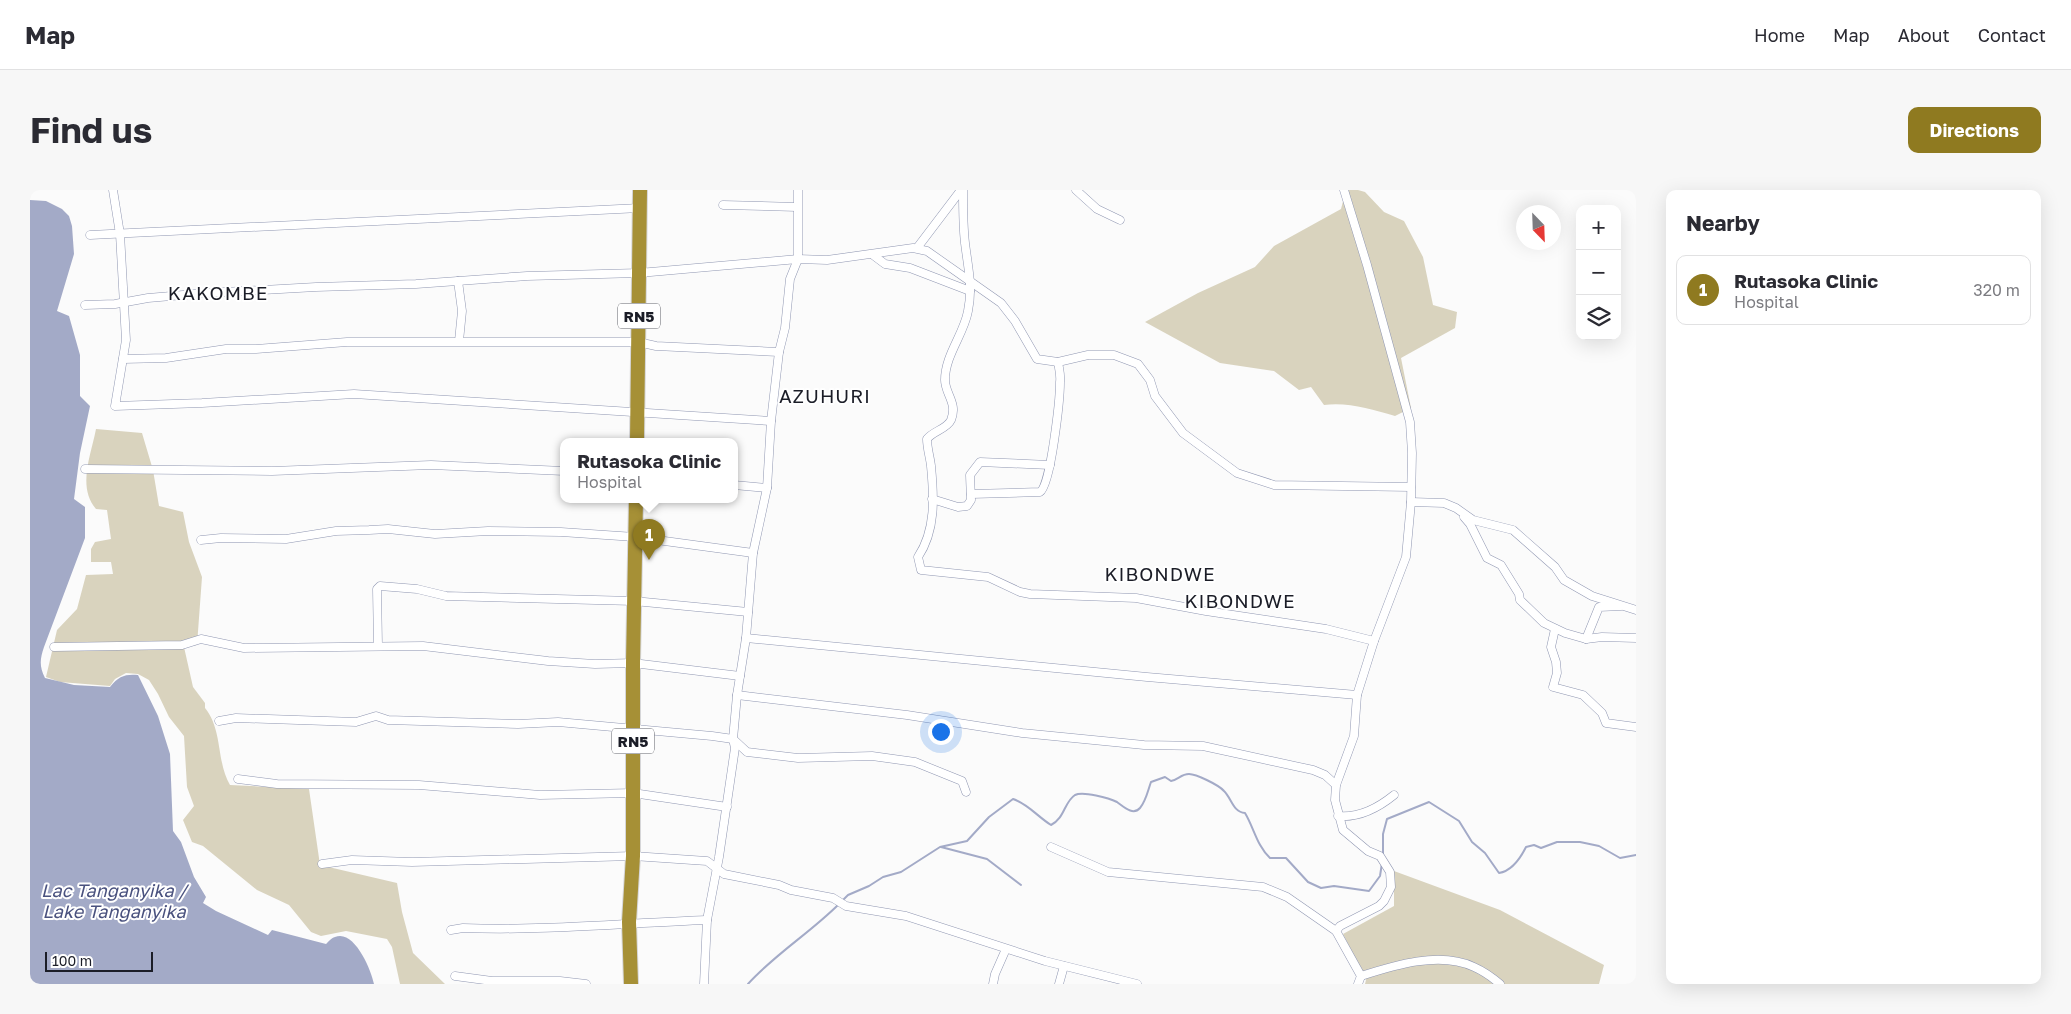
<!DOCTYPE html>
<html lang="en">
<head>
<meta charset="utf-8">
<style>
  :root { --surface:#fff; --page:#f7f7f7; --text:#2b2b33; --muted:#7c7c81; --line:#e1e1e2; --accent:#8f7a20 }
  body { margin:0; font-family:"Golos Text",sans-serif; background:var(--page); color:var(--text) }
  .controls { position:absolute; right:15px; top:15px; display:grid; overflow:hidden; border-radius:10px; box-shadow:0 5px 20px #0002 }
  .controls button { width:45px; height:45px; display:grid; place-items:center; padding:0; border:0; border-bottom:1px solid var(--line); background:var(--surface); color:var(--text); font:25px sans-serif }
  .compass { position:absolute; left:1486px; top:15px; width:45px; height:45px; border-radius:50%; background:var(--surface); box-shadow:0 5px 20px #0002; rotate:157deg }
  .scale { position:absolute; left:15px; bottom:12px; width:108px; box-sizing:border-box; padding-left:5px; border:2px solid #1b1d27; border-top:0; font-size:14px; line-height:18px; white-space:nowrap; color:#1b1d27; -webkit-text-stroke:4px #fff; paint-order:stroke }
  .you { position:absolute; left:910px; top:541px; width:18px; height:18px; margin:-12px; border:4px solid #fff; border-radius:50%; background:#1a73e8; box-shadow:0 0 0 8px #1a73e833 }
  .badge { display:grid; place-items:center; width:32px; height:32px; border-radius:50%; background:var(--accent); color:#fff; font-size:16px; font-weight:700 }
  .pin { position:absolute; translate:-50% -41px; filter:drop-shadow(0 1px 2px #0008) }
  .pin::after { content:''; position:absolute; top:26px; width:18px; height:15px; background:inherit; clip-path:polygon(0 0,100% 0,50% 100%) }
  .popup { position:absolute; left:530px; top:248px; width:178px; height:65px; box-sizing:border-box; display:grid; place-content:center; border-radius:10px; background:var(--surface); filter:drop-shadow(0 1px 4px #0005); font-size:16px; white-space:nowrap; color:var(--muted) }
  .popup b { font-size:19px; color:var(--text) }
  .popup::after { content:''; position:absolute; left:50%; top:100%; margin-left:-10px; border:10px solid transparent; border-top-color:var(--surface) }
  .list { margin:0; padding:0; list-style:none }
  h2 { display:flex; justify-content:space-between; align-items:center; height:65px; margin:0; padding:0 20px; font-size:21px }
  h2 small { font-size:16px; font-weight:400; color:var(--muted) }
  .list li { display:grid; grid-template-columns:32px 1fr auto; gap:15px; align-items:center; box-sizing:border-box; height:70px; margin:0 10px 10px; padding:0 10px; border:1px solid var(--line); border-radius:10px }
  .list b { display:block; font-size:19px; white-space:nowrap }
  .list p { margin:0; font-size:16px; white-space:nowrap; color:var(--muted) }
  .list em { font-size:16px; font-style:normal; color:var(--muted) }
  .icon { flex:none; width:28px; height:28px; fill:none; stroke:currentColor; stroke-width:2; stroke-linecap:round; stroke-linejoin:round }
  .map { position:relative; flex:none; width:1606px; height:794px; overflow:hidden; border-radius:10px }
  header { display:flex; align-items:center; gap:30px; box-sizing:border-box; height:70px; padding:0 25px; background:var(--surface); border-bottom:1px solid var(--line) }
  header strong { font-size:24px }
  nav { display:flex; gap:28px; margin-inline-start:auto; font-size:18px }
  .intro { display:flex; align-items:center; justify-content:space-between; box-sizing:border-box; height:120px; padding:0 30px }
  h1 { margin:0; font-size:35px }
  .button { padding:12px 22px; border-radius:10px; background:var(--accent); color:#fff; font-size:18px; font-weight:700 }
  main { display:flex; gap:30px; padding:0 30px }
  aside { flex:1; background:var(--surface); border-radius:10px; box-shadow:0 5px 20px #0002 }
  .map>svg:first-child { display:block }
  .green { fill:#d9d3be }
  .water { fill:#a3aac7 }
  .lines { fill:none; stroke-linecap:round; stroke-linejoin:round }
  .stream { stroke:#a3aac7; stroke-width:2 }
  .street-casing { stroke:#9097b2; stroke-width:9 }
  .highway-casing { stroke:#d6d6d8; stroke-width:16 }
  .street { stroke:#fff; stroke-width:8 }
  .highway { stroke:#a69036; stroke-width:14 }
  .labels { text-anchor:middle; dominant-baseline:central; stroke-width:4; stroke-linejoin:round; paint-order:stroke }
  .shield { fill:#fff; stroke:#5f6168; stroke-width:1 }
  .shield-label { font-size:15px; font-weight:bold; fill:#1b1d27 }
  .water-label { font-size:18px; font-style:italic; fill:#49517e; stroke:#fff }
  .quarter-label { font-size:19px; letter-spacing:1px; fill:#1b1d27; stroke:#fff }
</style>
</head>
<body>
<header>
<strong>Map</strong>
<nav><a>Home</a><a>Map</a><a>About</a><a>Contact</a></nav>
</header>
<div class="intro"><h1>Find us</h1><a class="button">Directions</a></div>
<main>
<div class="map">
<svg width="1606" height="794" viewBox="0 0 1606 794">
  <rect width="100%" height="100%" fill="#fbfbfb"/>
  <g class="green">
    <path d="M1316,0H1328L1335,2L1354,22L1374,31L1393,67L1403,115L1427,122L1425,138L1371,168L1381,218L1365,226C1341,219 1318,212 1294,215L1281,197L1269,200L1244,181L1190,173L1115,132L1168,103L1225,77L1244,56L1311,19Z"/>
    <path d="M66,239L112,243L123,280L129,316L153,322L159,352L172,387L167,455L154,457L163,497L175,513V518C193,540 186,571 200,595L279,599L290,675L367,693L372,722L383,763L415,794H370L362,757L357,749L316,741L291,746L281,742L259,715L227,700L173,656L162,652L153,630L164,616L157,597L154,546L139,527L128,504L119,490L108,484L96,483L85,489L80,496L30,492L16,487L27,440L47,419L56,385L83,384L81,372H61V359L65,352L81,349L77,320L66,319C47,297 61,265 66,239Z"/>
    <path d="M1364,681L1470,720L1574,775L1569,794H1335L1336,790L1313,744L1364,716Z"/>
  </g>
  <path class="water" d="M0,10L16,11L32,19L39,26L42,36L44,64L27,121L39,126L50,165V206L60,216L50,263L44,309L55,317V348L14,457C10,469 9,476 15,488L44,495L80,497C89,486 95,484 108,485L128,526L140,564L143,641L151,652L164,687L176,707L173,713L186,721L238,745L242,740L296,754C298,752 301,748 305,747C324,739 341,779 344,794H0Z"/>
  <g class="lines">
    <g class="stream">
      <path d="M911,657L957,669L991,695"/>
      <path d="M1353,666V644L1357,629L1399,612L1429,631L1442,652L1455,663L1469,683C1482,681 1491,667 1496,657L1504,655L1511,658L1527,652H1550L1569,656L1590,668L1606,665"/>
      <path d="M812,711L818,705L839,696L853,687L871,682L910,657L937,651L959,627L983,609C998,614 1008,627 1021,635C1035,628 1034,612 1045,605C1053,601 1079,608 1087,612C1094,617 1103,626 1110,618C1116,611 1118,600 1121,592L1135,587L1141,591C1148,590 1151,584 1159,584C1166,584 1189,595 1194,601C1202,609 1203,622 1215,623C1224,638 1227,656 1240,668H1256L1278,692L1291,698L1304,696L1339,701L1350,686L1352,673"/>
      <path d="M718,794C745,764 780,743 809,714"/>
    </g>
    <g class="street-casing">
      <g id="street">
        <path d="M83,0L90,44L96,150L85,216L172,213L324,204L741,231"/>
        <path d="M933,0C933,18 933,36 935,53C938,78 943,96 938,121C934,144 915,165 915,190C915,204 928,213 921,230C917,239 903,241 897,249C897,258 900,267 901,276C904,307 906,340 888,367L891,380L958,387L990,402L1000,404L1106,408L1176,421L1296,439L1344,451"/>
        <path d="M1046,0L1067,19L1090,30"/>
        <path d="M1314,0L1337,75L1380,232L1382,263L1381,312L1376,367L1344,451L1327,505L1324,546L1306,595L1305,610L1313,640L1338,661L1350,666L1360,682L1361,697L1354,711L1349,716L1310,736L1306,741L1331,786L1328,794"/>
        <path d="M693,15L767,17"/>
        <path d="M60,45L610,18"/>
        <path d="M887,58L931,0"/>
        <path d="M843,65L855,74L880,78L940,101"/>
        <path d="M428,91L432,121L429,151"/>
        <path d="M55,115L85,114L118,108L176,103L286,97L386,94L497,86L609,83L768,69L797,70L883,58L897,61L971,113L985,131L1007,169L1028,172L1058,165H1084L1108,174L1120,190L1125,206L1153,243L1207,283L1244,295L1381,297"/>
        <path d="M93,169L136,168L196,159H226L317,152H608L626,156L749,162"/>
        <path d="M55,279L242,281L401,275L534,281"/>
        <path d="M704,295L737,298"/>
        <path d="M941,304L1010,302C1021,295 1030,208 1030,192C1031,185 1029,179 1028,172"/>
        <path d="M902,309L928,317L937,316L941,310L940,285L950,272L1020,275"/>
        <path d="M1381,312L1414,313L1426,318L1443,330L1483,340L1525,377L1534,390L1562,406L1606,420"/>
        <path d="M1434,327L1440,334L1457,368L1471,375L1489,404L1490,410L1514,433L1535,443L1556,449L1572,447L1606,448"/>
        <path d="M171,350L191,348L256,349L306,341L339,340L358,339L405,344L458,341L531,342L605,347L723,363"/>
        <path d="M1525,439L1521,457L1526,472L1527,483L1523,497L1553,505L1572,523L1576,533L1606,537"/>
        <path d="M716,448L1117,487L1327,505"/>
        <path d="M1556,449L1569,417L1591,416"/>
        <path d="M348,456L347,399L350,396L387,399L416,406L604,411L718,422"/>
        <path d="M24,457L152,455L171,449L214,458L393,456L518,471L565,474L603,473L710,486"/>
        <path d="M707,505L877,525L992,543L1114,555L1173,556L1283,580L1295,585L1306,595"/>
        <path d="M189,531L206,528L326,532L346,526L358,530L488,534L528,532L682,546L703,549L717,562L768,568L842,566L885,572L932,591L936,602"/>
        <path d="M208,589L247,594L389,595L510,605L603,603L697,617"/>
        <path d="M1308,626C1329,628 1348,618 1364,605"/>
        <path d="M1021,657L1078,682L1233,697L1257,707L1306,741"/>
        <path d="M292,674L322,670L382,672L603,666L677,671L694,684L749,695L761,700L803,708L816,716L876,726L1015,771L1107,794"/>
        <path d="M421,740L433,738C514,741 596,733 677,730"/>
        <path d="M425,786L462,791H530L556,794"/>
        <path d="M1331,786C1365,775 1410,761 1444,777C1453,781 1463,788 1470,794"/>
        <path d="M674,794L677,730L689,667L705,558L703,549L707,505L716,448L723,363L737,298L741,231L749,162L755,138L760,89L768,69V0"/>
        <path d="M963,794L965,784L976,759"/>
        <path d="M1029,794L1034,776"/>
      </g>
    </g>
    <g class="highway-casing">
      <g id="highway">
        <path d="M607,251L610,0"/>
        <path d="M601,794L599,732L603,666V473L606,309"/>
      </g>
    </g>
    <use href="#street" class="street"/>
    <use href="#highway" class="highway"/>
  </g>
  <g class="labels">
    <g class="shield">
      <rect x="588" y="113.5" width="42" height="25" rx="4"/>
      <rect x="582" y="538.5" width="42" height="25" rx="4"/>
    </g>
    <g class="shield-label">
      <text x="609" y="126">RN5</text>
      <text x="603" y="551">RN5</text>
    </g>
    <g class="water-label">
      <text x="84" y="700">Lac Tanganyika /<tspan x="84" dy="21">Lake Tanganyika</tspan></text>
    </g>
    <g class="quarter-label">
      <text x="188" y="102">KAKOMBE</text>
      <text x="795" y="205">AZUHURI</text>
      <text x="1130" y="383">KIBONDWE</text>
      <text x="1210" y="410">KIBONDWE</text>
    </g>
  </g>
</svg>
<div class="controls">
<button>+</button>
<button>−</button>
<button><svg class="icon" aria-label="layers" viewBox="0 0 24 24"><path d="M12 4l9 5-9 5-9-5zM3 14l9 5 9-5"/></svg></button>
</div>
<svg class="compass" viewBox="-18 -18 36 36"><path d="M0-13l5 13h-10z" fill="#e53935"/><path d="M0 13l5-13h-10z" fill="#7c7c81"/></svg>
<div class="scale">100 m</div>
<div class="you"></div>
<div class="pin badge" style="left:619px;top:370px">1</div>
<div class="popup"><b>Rutasoka Clinic</b>Hospital</div>
</div>
<aside>
<h2>Nearby<small></small></h2>
<ul class="list">
<li><span class="badge">1</span><div><b>Rutasoka Clinic</b><p>Hospital</p></div><em>320 m</em></li>
</ul>
</aside>
</main>
</body>
</html>
